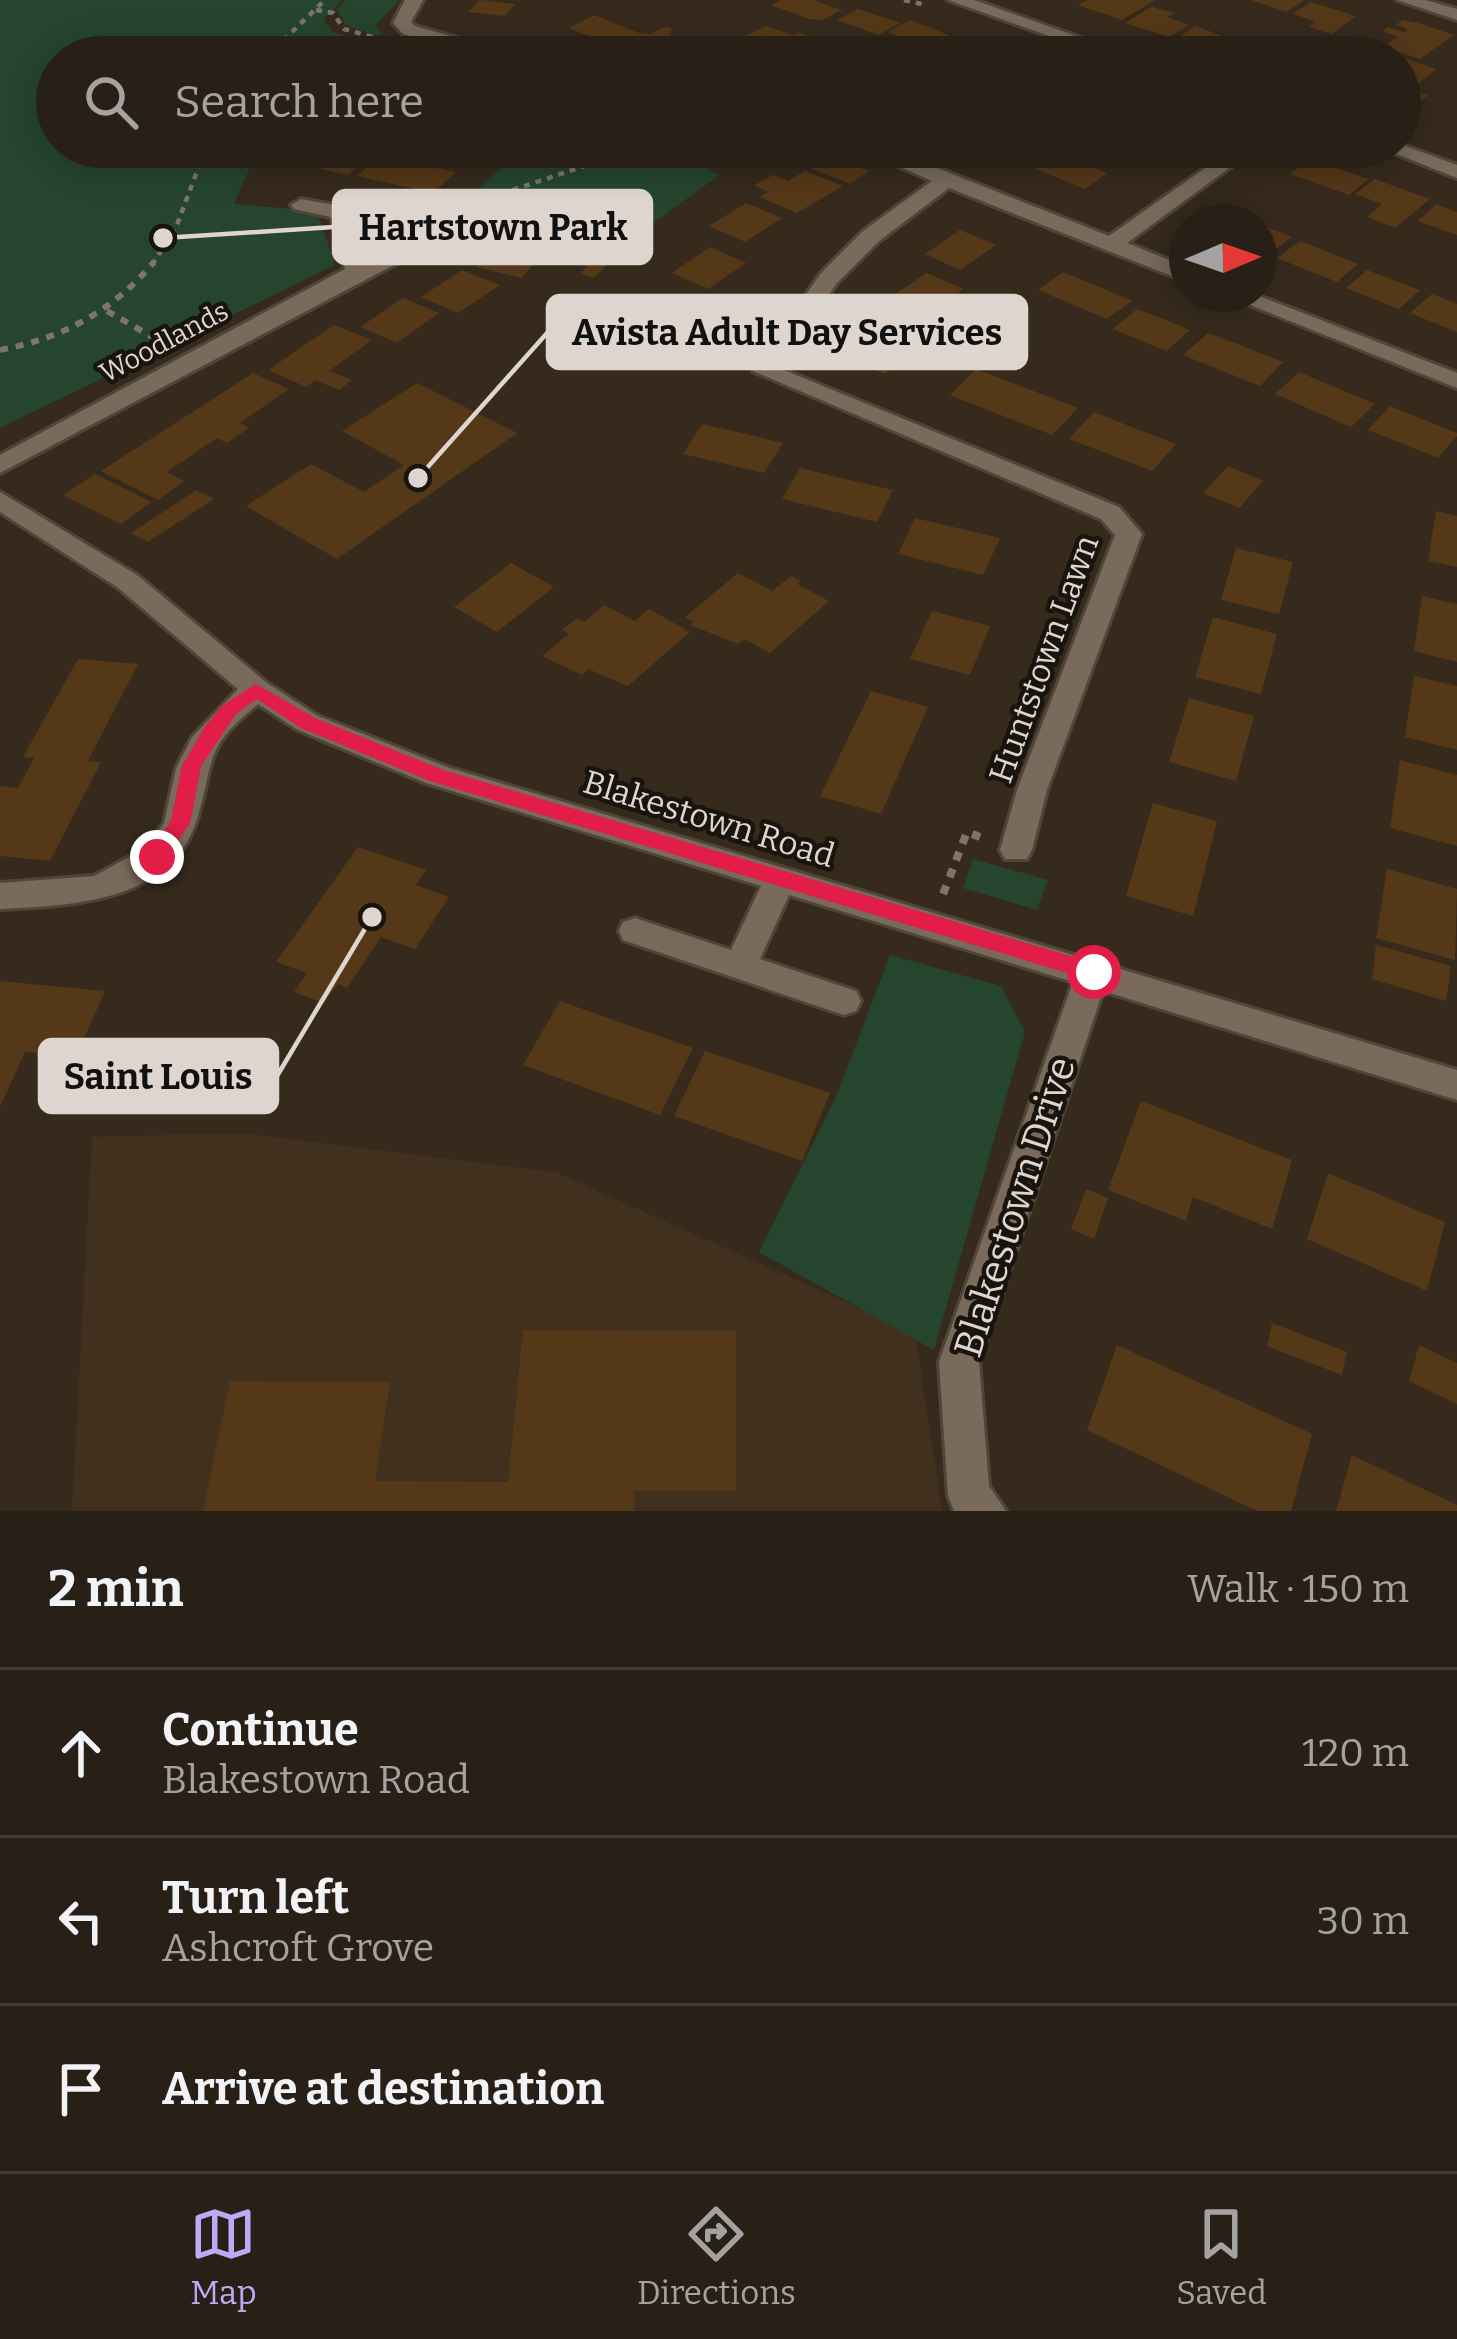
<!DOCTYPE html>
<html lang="en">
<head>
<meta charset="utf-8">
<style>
  :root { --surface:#282016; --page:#30281f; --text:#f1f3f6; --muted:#a5a3a1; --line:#443e35; --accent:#bbaaf6 }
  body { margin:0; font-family:Bitter,serif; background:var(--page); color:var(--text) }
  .compass { position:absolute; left:1169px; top:204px; width:108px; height:108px; border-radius:50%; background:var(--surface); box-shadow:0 6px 30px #0003; rotate:88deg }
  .stop { position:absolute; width:36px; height:36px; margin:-27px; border:9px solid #e11d48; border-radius:50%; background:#fff }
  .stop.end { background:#e11d48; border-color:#fff; box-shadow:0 3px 12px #0008 }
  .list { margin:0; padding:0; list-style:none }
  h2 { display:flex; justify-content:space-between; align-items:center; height:156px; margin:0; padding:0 48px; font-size:51px }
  h2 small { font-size:39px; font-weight:400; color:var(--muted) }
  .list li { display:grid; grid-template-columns:78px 1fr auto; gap:36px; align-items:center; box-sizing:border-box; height:168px; padding:0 48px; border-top:3px solid var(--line) }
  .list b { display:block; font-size:45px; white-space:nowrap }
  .list p { margin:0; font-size:39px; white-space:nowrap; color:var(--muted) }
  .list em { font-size:39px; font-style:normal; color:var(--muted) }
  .icon { flex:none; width:66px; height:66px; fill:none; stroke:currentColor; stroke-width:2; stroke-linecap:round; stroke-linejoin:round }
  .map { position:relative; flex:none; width:1457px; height:1511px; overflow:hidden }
  .search { position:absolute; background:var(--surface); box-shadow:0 6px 30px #0003; left:36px; right:36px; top:36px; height:132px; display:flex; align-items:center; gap:30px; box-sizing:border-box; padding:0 42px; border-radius:66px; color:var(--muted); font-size:45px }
  .sheet { height:660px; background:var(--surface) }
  nav { display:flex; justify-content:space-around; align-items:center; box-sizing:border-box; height:168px; border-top:3px solid var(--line); background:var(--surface); font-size:33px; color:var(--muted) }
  nav a { display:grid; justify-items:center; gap:6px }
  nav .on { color:var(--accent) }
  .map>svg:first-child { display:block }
  .built { fill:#42301f }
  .green { fill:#25452e }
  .building { fill:#553818 }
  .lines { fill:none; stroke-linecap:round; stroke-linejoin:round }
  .minor-casing { stroke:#50453a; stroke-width:6 }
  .path-far2 { stroke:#7e7469; stroke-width:4.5; stroke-dasharray:6 6; stroke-linecap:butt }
  .path-far1 { stroke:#7e7469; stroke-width:6; stroke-dasharray:8 8; stroke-linecap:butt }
  .path { stroke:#7e7469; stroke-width:8; stroke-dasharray:9 9; stroke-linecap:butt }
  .minor { fill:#796a5c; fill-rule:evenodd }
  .route { fill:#e11d48 }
  .labels { text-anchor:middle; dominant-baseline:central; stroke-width:9; stroke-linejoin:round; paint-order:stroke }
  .far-street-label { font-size:27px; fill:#ded6ce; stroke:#19140e }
  .street-label { font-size:33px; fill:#ded6ce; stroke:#19140e }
  .near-street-label { font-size:39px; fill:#ded6ce; stroke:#19140e }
  .leader { fill:none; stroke:#ded6ce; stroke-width:4.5 }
  .callout-dot { fill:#ded6ce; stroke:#19140e; stroke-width:4.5 }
  .callout { fill:#ded6ce; stroke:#ded6ce; stroke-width:4.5 }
  .callout-label { font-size:36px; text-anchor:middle; font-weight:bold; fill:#111 }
</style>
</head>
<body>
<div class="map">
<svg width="1457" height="1511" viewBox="0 0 1457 1511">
  <rect width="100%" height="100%" fill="#362a1d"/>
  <path class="built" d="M242,1133L555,1172L915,1333L942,1511H72L92,1137Z"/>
  <g class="green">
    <path d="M0,0H342L324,19L332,32L351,37L329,57H57V147H259L234,204L317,211L335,265L0,428Z"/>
    <path d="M346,0H399L375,26L382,33L378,36L345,25L337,9Z"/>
    <path d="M525,147H735L708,170L720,175L615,250L479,216L458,227L442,220Z"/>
    <path d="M973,859L1048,880L1037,910L963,888Z"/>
    <path d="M890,955L1001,986L1025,1032L934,1350L759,1252L836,1097Z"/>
  </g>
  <g class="building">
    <path d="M479,0H481L515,4L505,16L469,12Z"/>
    <path d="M781,0H813L841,10L823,20L809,19L771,5Z"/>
    <path d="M1087,0H1155L1122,20L1078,5Z"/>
    <path d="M1251,0H1304L1286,12Z"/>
    <path d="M1311,2L1333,9L1356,16L1332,34L1309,27L1316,22L1293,14Z"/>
    <path d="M1151,7L1175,13L1167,17L1189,25L1169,37L1125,23Z"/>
    <path d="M858,9L900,23L878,35L837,20Z"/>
    <path d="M594,15L639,33L650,34L667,26L673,29L668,34L713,51L702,57H671L634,42L621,49L569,28Z"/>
    <path d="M910,20L931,28L953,37L930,49L887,32Z"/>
    <path d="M1403,20L1418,23L1454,35L1420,59L1383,47L1398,37L1382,31L1388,27L1404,32L1408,29L1396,25Z"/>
    <path d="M766,26L793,35L800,32L829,48L819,53L791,43L782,48L775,45L784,41L762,33L773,38L753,47L736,40Z"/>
    <path d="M1196,26L1220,35L1241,41L1222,54L1176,39Z"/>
    <path d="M960,37L980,44L999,51L989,57H959L938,49Z"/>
    <path d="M1340,37L1353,41L1336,49L1345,52L1338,57H1312Z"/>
    <path d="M1247,43L1285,56L1284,57H1227Z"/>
    <path d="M1400,57L1403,58L1437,69L1414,86L1400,82Z"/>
    <path d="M1400,86L1428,95L1404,115L1400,113Z"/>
    <path d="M270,147H334L371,155L348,175L260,155Z"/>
    <path d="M979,147H1040L1053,152L1031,167Z"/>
    <path d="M1069,148L1091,156L1081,163L1107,173L1085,189L1035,169Z"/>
    <path d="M829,155L869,171L850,184L809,167Z"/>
    <path d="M380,156L404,161L456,172L433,193L357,176Z"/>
    <path d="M1310,158L1339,169L1369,179L1349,195L1290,174Z"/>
    <path d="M805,171L843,186L797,213L759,197L768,192L754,185L773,175L788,181Z"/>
    <path d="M1375,179L1402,189L1430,199L1395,228L1367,217L1382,204L1355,194Z"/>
    <path d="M746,203L782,218L745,242L709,226Z"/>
    <path d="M1436,204L1457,212V235L1418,221Z"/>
    <path d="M1259,224L1267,227L1292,237L1268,255L1259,251Z"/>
    <path d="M960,230L996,245L960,270L925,254Z"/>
    <path d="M504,239L548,249L521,278L476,267Z"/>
    <path d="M1300,241L1328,252L1358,264L1337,282L1277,258Z"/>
    <path d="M710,247L746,263L708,289L672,273Z"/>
    <path d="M602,249L618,253L594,278L580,274Z"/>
    <path d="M462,270L500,285L458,313L421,297Z"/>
    <path d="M1367,270L1393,280L1420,290L1399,309L1346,288Z"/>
    <path d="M1063,272L1097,286L1132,301L1107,319L1038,290Z"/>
    <path d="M927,273L964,289L926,315L889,298Z"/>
    <path d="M1432,294L1457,304V332L1410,313Z"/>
    <path d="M675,296L709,313L669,339L634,321Z"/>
    <path d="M403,298L439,313L397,343L360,327Z"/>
    <path d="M1137,309L1163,319L1190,330L1166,351L1113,329Z"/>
    <path d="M893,315L937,334L884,374L839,353Z"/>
    <path d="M334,325L372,340L329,371L352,380L339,390L315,380L306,387L268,370Z"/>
    <path d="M1208,333L1245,347L1283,362L1260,386L1183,355Z"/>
    <path d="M976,369L1078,408L1052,435L950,395Z"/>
    <path d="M1299,372L1375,404L1351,427L1275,394Z"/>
    <path d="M253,373L289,389L240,423L249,428L227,443L217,438L167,472L184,481L158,500L101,471Z"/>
    <path d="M417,383L517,433L337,559L246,506L311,464L364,492L404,465L342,431Z"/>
    <path d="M1390,406L1457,433V436L1438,458L1368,430Z"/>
    <path d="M1094,412L1134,428L1176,444L1152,471L1069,439Z"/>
    <path d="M702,424L742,433L783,443L764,473L683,454Z"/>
    <path d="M1228,466L1263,481L1239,508L1203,493Z"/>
    <path d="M800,468L845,479L893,490L877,522L782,499Z"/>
    <path d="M95,474L152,502L120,524L63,495Z"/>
    <path d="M196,490L214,499L148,542L131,533Z"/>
    <path d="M1436,511L1457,516V567L1428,561Z"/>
    <path d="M915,518L1000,538L983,575L898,554Z"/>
    <path d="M1236,548L1293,562L1279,614L1221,600Z"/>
    <path d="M511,563L554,587L497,632L454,607Z"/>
    <path d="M738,573L772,591L791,576L801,581L797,584L829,601L770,653L744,639L738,644L690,625L694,622L685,617Z"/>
    <path d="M1422,596L1457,604V662L1414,651Z"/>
    <path d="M604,605L635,621L649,609L690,632L628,686L588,669L582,675L542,656L569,634L562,630L577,618L584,622Z"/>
    <path d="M932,611L990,626L970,675L910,659Z"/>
    <path d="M1213,617L1277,634L1261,694L1195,677Z"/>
    <path d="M78,659L138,664L88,761L101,762L50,861L0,856V786L18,788L34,758L23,757Z"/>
    <path d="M1414,676L1457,686V750L1405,737Z"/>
    <path d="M871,691L928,707L881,814L820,796Z"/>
    <path d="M1189,698L1254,716L1236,781L1169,762Z"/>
    <path d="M1400,760L1457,775V846L1390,828Z"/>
    <path d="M1153,803L1217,821L1193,916L1126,896Z"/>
    <path d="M358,847L426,870L416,885L449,897L415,949L381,937L347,988L338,984L324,1003L294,992L307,973L276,962Z"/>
    <path d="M1387,869L1457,889L1455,960L1376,938Z"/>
    <path d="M1376,945L1451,966L1446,1001L1372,979Z"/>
    <path d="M0,981L105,991L76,1057L25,1052L0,1107Z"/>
    <path d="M560,1001L693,1048L660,1115L523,1065Z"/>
    <path d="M705,1051L830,1093L802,1161L674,1116Z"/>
    <path d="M1141,1101L1292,1160L1272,1229L1193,1197L1186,1221L1108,1190Z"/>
    <path d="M1328,1173L1445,1222L1427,1291L1307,1239Z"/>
    <path d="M1086,1189L1108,1198L1094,1239L1071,1229Z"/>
    <path d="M1272,1323L1347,1352L1342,1375L1267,1346Z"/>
    <path d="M523,1330L736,1331V1491H634V1511H203L230,1381L390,1382L375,1481L508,1482Z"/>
    <path d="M1117,1345L1312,1434L1291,1511H1257L1087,1430Z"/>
    <path d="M1419,1345L1457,1363V1404L1409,1381Z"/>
    <path d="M1352,1455L1457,1505V1511H1336Z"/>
  </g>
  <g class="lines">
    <g class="minor-casing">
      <g id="minor">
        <path d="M405,0H423L411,22L415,26L524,57H493L403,34L393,23Z"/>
        <path d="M948,0H974L1135,57H1108Z"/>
        <path d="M1397,0H1425L1457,9V20Z"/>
        <path d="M1400,144L1457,165V178L1379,147Z"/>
        <path d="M856,147H884L1109,236L1235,147H1258L1127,243L1187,267V282L949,188L879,241L837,283L779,368L1119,507L1142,534L1047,790L1032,850L1027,859H1005L1000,850L1017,790L1115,535L1101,519L753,371L821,273L863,231L932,181Z"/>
        <path d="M301,199L447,225L458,231L0,473V455L345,269L331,217L294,209L291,205ZM353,221L424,233L365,260Z"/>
        <path d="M1223,294H1254L1457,373V388Z"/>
        <path d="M0,492L137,575L267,683L318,716L447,767L1457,1070V1100L1103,991L979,1362L989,1486L1006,1511H954L948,1496L939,1362L1073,982L789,895L760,959L856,991L861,1001L856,1011L844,1015L623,940L619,931L623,922L635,918L731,950L761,886L426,783L298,730L258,704C204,748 215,757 198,816C173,903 73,905 0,909V883L94,876L144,849L164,823L176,768L192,737L238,689L117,587L0,512Z"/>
      </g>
    </g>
    <g class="path-far2">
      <path d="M904,0L926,5"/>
      <path d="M316,10L333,13L344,29L373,37"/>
      <path d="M266,57L325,0"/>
      <path d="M470,210L480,201L641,147"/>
      <path d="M152,265L177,225L206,147"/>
    </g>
    <g class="path-far1">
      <path d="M107,311L163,343"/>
      <path d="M0,350C63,338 113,311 154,262"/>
    </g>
    <path class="path" d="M943,894L967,832L980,837"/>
    <use href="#minor" class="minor"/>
  </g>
  <path class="route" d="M256,684L315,718L443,770L1094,963L1104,972L1094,981L430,781L301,728L257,699L236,714L201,766L190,823L164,862H150L147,857L171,821L182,766L206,725L223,705Z"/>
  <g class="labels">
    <g class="far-street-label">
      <text transform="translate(164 342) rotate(-28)">Woodlands</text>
    </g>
    <g class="street-label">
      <text transform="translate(1044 659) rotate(-70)">Huntstown Lawn</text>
      <text transform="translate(709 819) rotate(17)">Blakestown Road</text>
    </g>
    <g class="near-street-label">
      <text transform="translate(1015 1207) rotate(-72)">Blakestown Drive</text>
    </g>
  </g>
  <path class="leader" d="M163 238L334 227M418 478L548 332M372 917L277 1076"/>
  <g class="callout-dot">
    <circle cx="163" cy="238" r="12"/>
    <circle cx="418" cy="478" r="12"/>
    <circle cx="372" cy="917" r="12"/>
  </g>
  <g class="callout">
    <rect x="334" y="191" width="317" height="72" rx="12"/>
    <rect x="548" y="296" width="478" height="72" rx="12"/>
    <rect x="40" y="1040" width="237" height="72" rx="12"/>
  </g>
  <g class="callout-label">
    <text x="493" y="240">Hartstown Park</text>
    <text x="787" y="345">Avista Adult Day Services</text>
    <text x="158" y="1089">Saint Louis</text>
  </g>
</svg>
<svg class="compass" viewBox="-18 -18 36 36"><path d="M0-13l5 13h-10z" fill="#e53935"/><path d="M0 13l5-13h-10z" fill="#a5a3a1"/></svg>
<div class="stop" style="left:1094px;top:972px"></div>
<div class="stop end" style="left:157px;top:857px"></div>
<div class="search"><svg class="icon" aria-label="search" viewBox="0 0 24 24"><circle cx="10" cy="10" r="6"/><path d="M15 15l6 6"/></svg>Search here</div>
</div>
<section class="sheet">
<h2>2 min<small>Walk · 150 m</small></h2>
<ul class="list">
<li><svg class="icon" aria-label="ahead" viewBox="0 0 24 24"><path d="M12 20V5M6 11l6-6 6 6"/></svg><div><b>Continue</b><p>Blakestown Road</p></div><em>120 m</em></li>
<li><svg class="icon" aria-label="left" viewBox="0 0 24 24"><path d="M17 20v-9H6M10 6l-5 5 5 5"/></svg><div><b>Turn left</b><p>Ashcroft Grove</p></div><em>30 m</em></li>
<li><svg class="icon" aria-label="arrive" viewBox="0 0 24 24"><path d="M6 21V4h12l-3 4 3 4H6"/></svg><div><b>Arrive at destination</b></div></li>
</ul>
</section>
<nav>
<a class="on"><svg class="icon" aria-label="map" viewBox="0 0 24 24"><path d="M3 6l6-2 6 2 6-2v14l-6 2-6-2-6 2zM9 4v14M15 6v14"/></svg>Map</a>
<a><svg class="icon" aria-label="directions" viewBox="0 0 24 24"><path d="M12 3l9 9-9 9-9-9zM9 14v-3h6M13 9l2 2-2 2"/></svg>Directions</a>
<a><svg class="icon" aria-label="saved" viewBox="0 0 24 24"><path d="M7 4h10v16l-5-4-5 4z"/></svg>Saved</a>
</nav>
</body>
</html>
